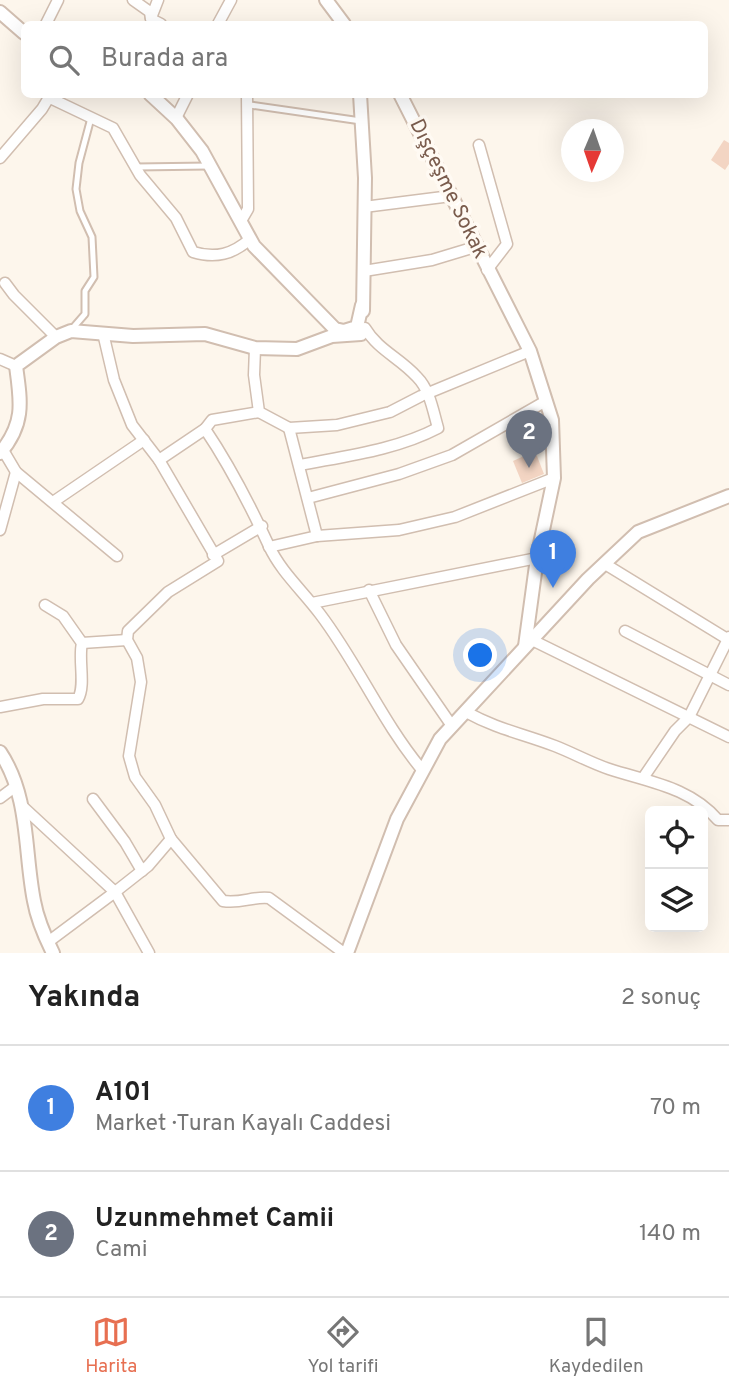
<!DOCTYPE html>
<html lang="tr">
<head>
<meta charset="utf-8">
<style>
  :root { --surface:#fff; --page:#f2f2f2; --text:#222; --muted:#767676; --line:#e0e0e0; --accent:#e76f51 }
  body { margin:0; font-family:Overpass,sans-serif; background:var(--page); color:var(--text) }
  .controls { position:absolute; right:21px; bottom:21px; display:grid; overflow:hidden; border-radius:10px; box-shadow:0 7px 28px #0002 }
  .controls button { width:63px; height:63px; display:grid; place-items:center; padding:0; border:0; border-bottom:2px solid var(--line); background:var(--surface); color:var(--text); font:35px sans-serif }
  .compass { position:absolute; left:561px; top:119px; width:63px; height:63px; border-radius:50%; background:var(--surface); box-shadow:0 7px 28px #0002; rotate:182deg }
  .you { position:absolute; left:481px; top:656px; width:24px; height:24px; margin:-18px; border:5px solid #fff; border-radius:50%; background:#1a73e8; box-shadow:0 0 0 10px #1a73e833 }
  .badge { display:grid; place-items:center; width:46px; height:46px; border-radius:50%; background:var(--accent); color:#fff; font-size:23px; font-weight:700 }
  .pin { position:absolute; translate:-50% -58px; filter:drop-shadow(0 2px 4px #0008) }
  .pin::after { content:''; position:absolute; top:37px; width:24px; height:21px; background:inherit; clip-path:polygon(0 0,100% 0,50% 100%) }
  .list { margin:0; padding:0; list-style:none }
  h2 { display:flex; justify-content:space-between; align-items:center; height:91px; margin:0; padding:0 28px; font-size:30px }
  h2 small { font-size:23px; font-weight:400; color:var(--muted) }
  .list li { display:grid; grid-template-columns:46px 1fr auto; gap:21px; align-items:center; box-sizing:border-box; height:126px; padding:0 28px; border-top:2px solid var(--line) }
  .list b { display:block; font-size:26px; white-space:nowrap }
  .list p { margin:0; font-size:23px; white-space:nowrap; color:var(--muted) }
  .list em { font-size:23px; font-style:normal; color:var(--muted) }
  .icon { flex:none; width:38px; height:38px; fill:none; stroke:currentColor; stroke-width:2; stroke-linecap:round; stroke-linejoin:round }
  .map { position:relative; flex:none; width:729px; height:953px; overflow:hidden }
  .search { position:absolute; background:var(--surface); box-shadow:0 7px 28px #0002; left:21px; right:21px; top:21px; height:77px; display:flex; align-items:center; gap:18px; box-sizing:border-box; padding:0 24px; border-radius:10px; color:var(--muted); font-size:26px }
  .sheet { height:343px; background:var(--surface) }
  nav { display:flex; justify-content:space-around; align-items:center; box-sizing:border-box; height:98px; border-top:2px solid var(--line); background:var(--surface); font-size:19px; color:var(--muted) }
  nav a { display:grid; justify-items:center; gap:4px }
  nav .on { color:var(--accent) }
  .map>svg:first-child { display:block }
  .building { fill:#f3d5c3 }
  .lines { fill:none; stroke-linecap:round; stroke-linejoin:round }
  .service-casing { stroke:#d1beb0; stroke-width:9 }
  .minor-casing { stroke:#d1beb0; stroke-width:13 }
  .tertiary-casing { stroke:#d1beb0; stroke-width:16 }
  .service { stroke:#fff; stroke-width:5 }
  .minor { stroke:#fff; stroke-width:10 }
  .tertiary { stroke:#fff; stroke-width:12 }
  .labels { text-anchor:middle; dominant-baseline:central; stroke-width:7; stroke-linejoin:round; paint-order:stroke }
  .street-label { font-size:21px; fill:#7a5c4d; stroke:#fffaf3 }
</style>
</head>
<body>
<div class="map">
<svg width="729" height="953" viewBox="0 0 729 953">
  <rect width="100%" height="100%" fill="#fdf6ec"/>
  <g class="building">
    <path d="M724,140L729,143V164L725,170L711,160Z"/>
    <path d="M535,451L544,474L522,483L513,461Z"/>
  </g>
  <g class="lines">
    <g class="service-casing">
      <g id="service">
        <path d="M250,105L361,121"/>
        <path d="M136,167L209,166"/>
        <path d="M72,329L85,314V291L94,277L92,237L80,211L76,189L79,163L91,118"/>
      </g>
    </g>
    <g class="minor-casing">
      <g id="minor">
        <path d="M133,0L150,12L151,19L161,24"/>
        <path d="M151,18L158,0"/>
        <path d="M46,24L58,0"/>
        <path d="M218,24L231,0"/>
        <path d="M50,98L113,128L140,175L176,218L193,252C216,259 233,254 250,239"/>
        <path d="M176,118L188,94"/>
        <path d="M479,145L507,244L487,270"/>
        <path d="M0,158L42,109L51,94"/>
        <path d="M364,207L451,196"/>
        <path d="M241,221L248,209L247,94"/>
        <path d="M364,271L432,260L475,247"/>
        <path d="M5,283L14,295L56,337"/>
        <path d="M255,348L254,375L259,412L289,428L337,425L390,412L421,396L530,351"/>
        <path d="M0,359L16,366"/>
        <path d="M289,428L317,536"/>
        <path d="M205,429L212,420L259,412"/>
        <path d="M3,450L16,472L117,556"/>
        <path d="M159,460L205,429C230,466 250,505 269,546C281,572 303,591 320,614C358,664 382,722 423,771"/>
        <path d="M300,465C346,456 396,450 438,428C433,411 430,390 417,377C400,358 378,350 365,328"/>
        <path d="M308,498L399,474L452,455L546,401"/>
        <path d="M53,502L144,440"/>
        <path d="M0,530L16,472"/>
        <path d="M269,547L317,536L399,530L455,517L554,478"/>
        <path d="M213,555L262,526"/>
        <path d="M605,564L729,640"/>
        <path d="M369,590L396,645L452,726"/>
        <path d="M312,603L537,558"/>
        <path d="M625,631L729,685"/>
        <path d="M532,640L729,737"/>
        <path d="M82,643L127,640"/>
        <path d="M0,707L43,699H78C86,685 78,659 82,643L63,616L45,605"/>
        <path d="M466,712C499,730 521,733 555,746C573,753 591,763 609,769C649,782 690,787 718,820H729"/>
        <path d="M643,778L675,731L689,717L729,637"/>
        <path d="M0,798L16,786"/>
        <path d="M93,799L125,842L142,871"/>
        <path d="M22,806L115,892L148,866L171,839L155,805L135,777L129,756L141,682L137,658L127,640L128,631L168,592L218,561L159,460L132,425L114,380L103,333"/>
        <path d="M171,839L223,901C241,904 253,896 269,898L344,953"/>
        <path d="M48,942L115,892L149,953"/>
      </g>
    </g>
    <g class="tertiary-casing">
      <g id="tertiary">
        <path d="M326,0L344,24"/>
        <path d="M0,12L24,33"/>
        <path d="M150,94L177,119L202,151L254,246L335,329L344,331L357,327L362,305"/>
        <path d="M360,94L365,178L363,311"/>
        <path d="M400,94L530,351L552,420L554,478L537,558L525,646"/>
        <path d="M0,453C25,424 21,402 16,366L56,337L71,331L133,336L205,334L255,348L297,349L332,336L361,334"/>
        <path d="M0,752C30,797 24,851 34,901C37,918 45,937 53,953"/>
        <path d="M347,953L397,819L440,739L588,579L638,532L729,496"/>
      </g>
    </g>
    <use href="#service" class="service"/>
    <use href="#minor" class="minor"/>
    <use href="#tertiary" class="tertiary"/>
  </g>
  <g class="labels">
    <g class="street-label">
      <text transform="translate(448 189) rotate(64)">Dışçeşme Sokak</text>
    </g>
  </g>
</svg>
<div class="controls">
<button><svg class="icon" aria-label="locate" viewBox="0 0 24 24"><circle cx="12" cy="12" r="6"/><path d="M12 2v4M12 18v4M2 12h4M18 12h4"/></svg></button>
<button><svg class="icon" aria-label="layers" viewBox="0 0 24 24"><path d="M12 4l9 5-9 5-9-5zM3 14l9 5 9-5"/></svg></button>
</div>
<svg class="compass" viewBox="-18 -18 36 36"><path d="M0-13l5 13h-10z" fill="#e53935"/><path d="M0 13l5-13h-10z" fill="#767676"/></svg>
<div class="you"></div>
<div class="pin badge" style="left:553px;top:588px;background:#3f7fe0">1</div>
<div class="pin badge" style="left:529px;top:468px;background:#6b7280">2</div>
<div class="search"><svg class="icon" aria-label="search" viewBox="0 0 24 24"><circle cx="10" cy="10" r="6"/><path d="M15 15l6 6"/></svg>Burada ara</div>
</div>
<section class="sheet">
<h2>Yakında<small>2 sonuç</small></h2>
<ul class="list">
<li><span class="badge" style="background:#3f7fe0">1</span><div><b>A101</b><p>Market · Turan Kayalı Caddesi</p></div><em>70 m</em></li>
<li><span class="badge" style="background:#6b7280">2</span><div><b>Uzunmehmet Camii</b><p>Cami</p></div><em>140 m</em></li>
</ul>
</section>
<nav>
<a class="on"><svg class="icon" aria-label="map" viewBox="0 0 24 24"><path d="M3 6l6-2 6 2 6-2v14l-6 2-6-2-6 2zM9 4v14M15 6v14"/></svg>Harita</a>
<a><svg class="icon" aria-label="directions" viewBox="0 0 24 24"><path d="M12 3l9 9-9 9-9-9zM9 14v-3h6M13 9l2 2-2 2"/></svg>Yol tarifi</a>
<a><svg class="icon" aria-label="saved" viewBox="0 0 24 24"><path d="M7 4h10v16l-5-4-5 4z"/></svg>Kaydedilen</a>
</nav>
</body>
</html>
